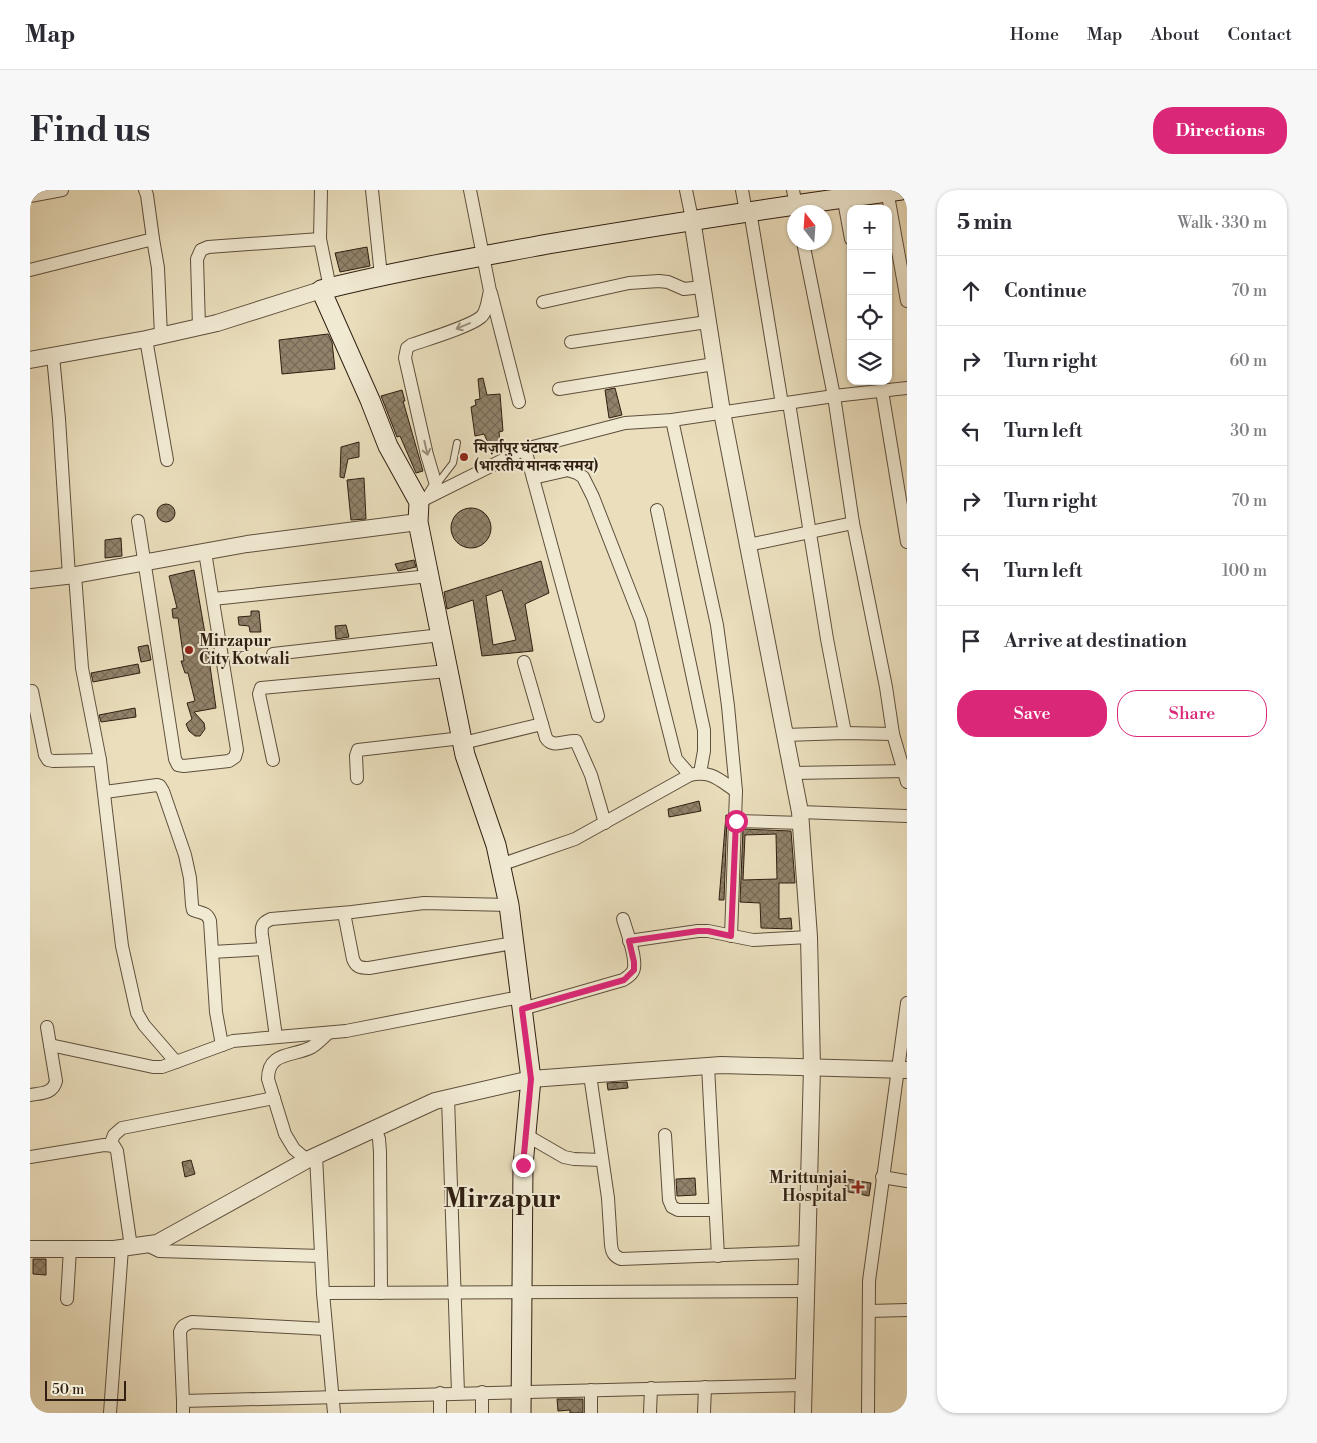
<!DOCTYPE html>
<html lang="en">
<head>
<meta charset="utf-8">
<style>
  :root { --surface:#fff; --page:#f7f7f7; --text:#2b2b33; --muted:#7c7c81; --line:#e1e1e2; --accent:#db2777 }
  body { margin:0; font-family:"Libre Bodoni","Noto Serif Devanagari",serif; background:var(--page); color:var(--text) }
  .controls { position:absolute; right:15px; top:15px; display:grid; overflow:hidden; border-radius:10px; box-shadow:0 1px 4px #0004 }
  .controls button { width:45px; height:45px; display:grid; place-items:center; padding:0; border:0; border-bottom:1px solid var(--line); background:var(--surface); color:var(--text); font:25px sans-serif }
  .compass { position:absolute; left:757px; top:15px; width:45px; height:45px; border-radius:50%; background:var(--surface); box-shadow:0 1px 4px #0004; rotate:343deg }
  .scale { position:absolute; left:15px; bottom:12px; width:81px; box-sizing:border-box; padding-left:5px; border:2px solid #301f12; border-top:0; font-size:14px; line-height:18px; white-space:nowrap; color:#301f12; -webkit-text-stroke:4px #f1ead3; paint-order:stroke }
  .stop { position:absolute; width:15px; height:15px; margin:-11px; border:4px solid #db2777; border-radius:50%; background:#fff }
  .stop.end { background:#db2777; border-color:#fff; box-shadow:0 1px 5px #0008 }
  .list { margin:0; padding:0; list-style:none }
  h2 { display:flex; justify-content:space-between; align-items:center; height:65px; margin:0; padding:0 20px; font-size:21px }
  h2 small { font-size:16px; font-weight:400; color:var(--muted) }
  .list li { display:grid; grid-template-columns:32px 1fr auto; gap:15px; align-items:center; box-sizing:border-box; height:70px; padding:0 20px; border-top:1px solid var(--line) }
  .list b { display:block; font-size:19px; white-space:nowrap }
  .list em { font-size:16px; font-style:normal; color:var(--muted) }
  .actions { display:flex; gap:10px; padding:15px 20px }
  .actions a { flex:1; padding:11px 0; border:1px solid var(--accent); border-radius:20px; text-align:center; font-size:18px; color:var(--accent) }
  .actions .main { background:var(--accent); color:#fff }
  .icon { flex:none; width:28px; height:28px; fill:none; stroke:currentColor; stroke-width:2; stroke-linecap:round; stroke-linejoin:round }
  .map { position:relative; flex:none; width:877px; height:1223px; overflow:hidden; border-radius:20px }
  header { display:flex; align-items:center; gap:30px; box-sizing:border-box; height:70px; padding:0 25px; background:var(--surface); border-bottom:1px solid var(--line) }
  header strong { font-size:24px }
  nav { display:flex; gap:28px; margin-inline-start:auto; font-size:18px }
  .intro { display:flex; align-items:center; justify-content:space-between; box-sizing:border-box; height:120px; padding:0 30px }
  h1 { margin:0; font-size:35px }
  .button { padding:12px 22px; border-radius:20px; background:var(--accent); color:#fff; font-size:18px; font-weight:700 }
  main { display:flex; gap:30px; padding:0 30px }
  aside { flex:1; background:var(--surface); border-radius:20px; box-shadow:0 1px 4px #0004 }
  .map>svg:first-child { display:block }
  .building { fill:url(#building-cross-hatch); stroke:#301f12; fill-rule:evenodd }
  .lines { fill:none; stroke-linecap:round; stroke-linejoin:round }
  .service-casing { stroke:#5e4f3c; stroke-width:8 }
  .minor-casing { stroke:#5e4f3c; stroke-width:14 }
  .tertiary-casing { stroke:#5e4f3c; stroke-width:18 }
  .secondary-casing { stroke:#301f12; stroke-width:21 }
  .service { stroke:#f1ead3; stroke-width:6 }
  .minor { stroke:#f1ead3; stroke-width:12 }
  .tertiary { stroke:#f1ead3; stroke-width:16 }
  .secondary { stroke:#f1ead3; stroke-width:19 }
  .oneway { stroke:#9a8f7c }
  .route { stroke:#db2777; stroke-width:6 }
  .poi-dot { fill:#8f2418; stroke:#f1ead3; stroke-width:2 }
  .labels { text-anchor:middle; dominant-baseline:central; stroke-width:4; stroke-linejoin:round; paint-order:stroke }
  .poi-label { font-size:16px; font-weight:bold; fill:#301f12; stroke:#f1ead3; text-anchor:start }
  .town-label { font-size:26px; font-weight:bold; fill:#301f12; stroke:#f1ead3 }
</style>
</head>
<body>
<header>
<strong>Map</strong>
<nav><a>Home</a><a>Map</a><a>About</a><a>Contact</a></nav>
</header>
<div class="intro"><h1>Find us</h1><a class="button">Directions</a></div>
<main>
<div class="map">
<svg width="877" height="1223" viewBox="0 0 877 1223">
  <defs>
    <pattern id="building-cross-hatch" width="8" height="8" patternUnits="userSpaceOnUse" patternTransform="scale(1.25)"><rect width="8" height="8" fill="#91826a"/><path d="M0 0l8 8M0 8l8-8" fill="none" stroke="#776a56"/></pattern>
  </defs>
  <rect width="100%" height="100%" fill="#eadebc"/>
  <filter id="stains"><feTurbulence type="fractalNoise" baseFrequency=".004" numOctaves="4"/><feColorMatrix values="0 0 0 0 .2 0 0 0 0 .09 0 0 0 0 .02 0 0 0 .5 -.17"/></filter>
  <radialGradient id="worn" r=".72"><stop offset=".6" stop-color="#630" stop-opacity="0"/><stop offset="1" stop-color="#630" stop-opacity=".3"/></radialGradient>
  <g class="building">
    <path d="M337,57L340,76L310,82L305,63Z"/>
    <path d="M298,144L302,152L305,179L252,184L249,150Z"/>
    <path d="M453,188L457,205L470,204L473,241L469,242L470,254L459,255L454,244L445,246L441,217L446,215L445,210L450,209L448,189Z"/>
    <path d="M585,198L592,225L579,228L575,200Z"/>
    <path d="M372,200L375,211H373L393,281L386,283L370,246L367,247L351,206Z"/>
    <path d="M329,252V267L318,269L314,288L310,287L311,257Z"/>
    <path d="M334,288L336,329L321,330L317,290Z"/>
    <circle cx="136" cy="323" r="9"/>
    <circle cx="441" cy="338" r="20"/>
    <path d="M91,348L92,366L75,368V350Z"/>
    <path d="M384,370L386,377L368,381L365,374Z"/>
    <path d="M511,371L519,403L495,414L503,461L452,466L443,410L417,419L414,402ZM472,400L486,450L463,455L456,406Z"/>
    <path d="M164,380L177,455L186,518L164,522L174,533L175,539L170,546H165L159,541L156,534L162,529L157,513L165,511L158,483H155L151,471H154L148,428H143L142,419L147,418L139,386Z"/>
    <path d="M221,421H229L231,442H220L219,436L209,435L208,427L221,426Z"/>
    <path d="M316,435L319,447L306,449L305,436Z"/>
    <path d="M118,455L121,470L111,472L108,457Z"/>
    <path d="M108,474L110,483L63,492L61,483Z"/>
    <path d="M105,518L106,527L71,532L69,525Z"/>
    <path d="M669,611L671,621L639,627L638,619Z"/>
    <path d="M696,625H697L694,710H689Z"/>
    <path d="M713,639L761,641L765,693H749V729L761,728L762,739L731,738L730,713L710,712ZM746,644L747,689L713,690L715,645Z"/>
    <path d="M597,892L598,898L578,900L577,893Z"/>
    <path d="M161,970L165,984L155,987L152,972Z"/>
    <path d="M665,988L666,1005L647,1006L646,989Z"/>
    <path d="M817,989L841,993L839,1006L814,1001Z"/>
    <path d="M3,1069H16V1085L3,1084Z"/>
    <path d="M527,1209H553V1223H540V1220L528,1221Z"/>
  </g>
  <g class="lines">
    <g class="service-casing">
      <path id="service" d="M407,294L423,273L427,253"/>
    </g>
    <g class="minor-casing">
      <g id="minor">
        <path d="M115,0L117,5L123,49L128,78L131,146"/>
        <path d="M291,0L290,49L300,98"/>
        <path d="M342,0L351,86"/>
        <path d="M656,0L662,29"/>
        <path d="M712,0L716,22"/>
        <path d="M763,0L767,22"/>
        <path d="M812,0L821,49"/>
        <path d="M857,0L877,111"/>
        <path d="M0,6L32,0"/>
        <path d="M720,21L752,214"/>
        <path d="M773,52L804,206L823,333L856,497L863,544L877,592"/>
        <path d="M0,80L123,49"/>
        <path d="M461,103L489,212"/>
        <path d="M513,112L599,93L629,91L638,92L654,99L672,97"/>
        <path d="M169,137L167,69L171,60L178,57L290,49"/>
        <path d="M116,149L137,270"/>
        <path d="M541,152L677,132"/>
        <path d="M23,166L29,229L39,386"/>
        <path d="M529,199L684,174"/>
        <path d="M852,201L877,352"/>
        <path d="M759,213L797,449L815,543"/>
        <path d="M642,230L687,435L698,516L706,601L701,746"/>
        <path d="M495,259L568,526"/>
        <path d="M503,288L538,280L547,283L553,287L563,307L611,430L646,569L660,585"/>
        <path d="M399,306L406,295L397,265L375,168L377,158L381,155C398,149 439,137 451,127C457,122 458,108 460,101L440,0"/>
        <path d="M389,312L495,259L595,233L642,230L804,206L877,198"/>
        <path d="M627,320L674,540V561L670,583"/>
        <path d="M108,331L145,569L148,575L154,576L199,571L205,567L207,560L175,362"/>
        <path d="M718,355L823,333"/>
        <path d="M45,385L52,478L70,570L92,756L107,823L114,835L146,872L203,851L316,841L490,807"/>
        <path d="M183,409L399,386"/>
        <path d="M243,464L411,445"/>
        <path d="M494,472L516,548C523,559 536,550 546,551L561,585L575,633"/>
        <path d="M2,501L15,565L18,570L23,571L70,570"/>
        <path d="M755,545L815,543L863,544"/>
        <path d="M433,553L512,534"/>
        <path d="M243,570L229,504L231,498L418,481"/>
        <path d="M763,583L877,581"/>
        <path d="M327,588L326,566L328,560L432,548"/>
        <path d="M75,602L127,595L130,596L133,601L155,665L160,688L162,715L163,720C171,723 177,722 180,731L186,822L192,855"/>
        <path d="M770,622L877,626"/>
        <path d="M706,631L771,633"/>
        <path d="M470,675L545,649L660,585C681,580 689,590 706,601"/>
        <path d="M314,723L323,769C326,777 330,778 339,778L483,753"/>
        <path d="M599,751L668,741H678L723,750L779,747"/>
        <path d="M182,762L234,759"/>
        <path d="M492,819L593,790C598,787 603,784 604,778C606,766 597,742 593,729"/>
        <path d="M246,847L232,745C231,736 232,733 241,729L322,722L394,713L479,715"/>
        <path d="M20,855L123,877H132L146,872"/>
        <path d="M678,876L688,1066"/>
        <path d="M560,885L578,1008L581,1055C582,1063 584,1066 591,1069L777,1062"/>
        <path d="M0,905C11,903 23,904 26,891L17,837"/>
        <path d="M418,908L428,1203"/>
        <path d="M345,938L349,949L350,962L351,1103"/>
        <path d="M496,945L534,967L544,969L572,970"/>
        <path d="M635,945L639,1010L642,1017L648,1020H685"/>
        <path d="M80,955L84,945L92,938L244,908"/>
        <path d="M286,966L293,1103L304,1223"/>
        <path d="M0,967L74,955L84,956L87,961L101,1057"/>
        <path d="M277,970L264,959L255,944L238,889C238,861 263,867 282,857C288,853 293,848 298,843"/>
        <path d="M852,987L877,991"/>
        <path d="M117,1055L129,1061L291,1066"/>
        <path d="M293,1103L776,1101"/>
        <path d="M37,1109L40,1059"/>
        <path d="M839,1121L877,1120"/>
        <path d="M561,1200V1223"/>
        <path d="M452,1202V1223"/>
        <path d="M410,1203V1223"/>
        <path d="M153,1211L150,1142C152,1136 155,1134 162,1132L296,1139"/>
        <path d="M80,1223L92,1058"/>
        <path d="M153,1223V1211L773,1195"/>
        <path d="M620,1223L621,1198"/>
        <path d="M674,1223L675,1197"/>
        <path d="M838,1223L839,1091L877,813"/>
      </g>
    </g>
    <g class="tertiary-casing">
      <g id="tertiary">
        <path d="M662,29L692,222L770,622L779,747L782,877L773,1223"/>
        <path d="M0,170L116,149L187,133L291,100"/>
        <path d="M0,390L45,385L217,354L388,332"/>
        <path d="M0,1059H84L127,1053L277,970L405,911L501,889L691,875L877,880"/>
      </g>
    </g>
    <g class="secondary-casing">
      <path id="secondary" d="M491,1223L493,975L501,889L479,715L466,655L435,565L388,332L389,312L358,256L340,210L291,100C366,81 443,68 518,54C636,34 753,16 871,0"/>
    </g>
    <use href="#service" class="service"/>
    <use href="#minor" class="minor"/>
    <use href="#tertiary" class="tertiary"/>
    <use href="#secondary" class="secondary"/>
  </g>
  <defs><path id="oneway-shaft" d="M-6 0H5M1.5-3L5.5 0L1.5 3" fill="none" stroke-width="1.6" stroke-linecap="round" stroke-linejoin="round" transform="scale(1.25)"/></defs>
  <g class="oneway">
    <use href="#oneway-shaft" transform="translate(433 136) rotate(157)"/>
    <use href="#oneway-shaft" transform="translate(396 258) rotate(77)"/>
  </g>
  <g class="lines">
    <path class="route" d="M493,975L501,889L492,819L594,790L604,780V772L599,751L668,741H678L701,746L706,631"/>
  </g>
  <g class="poi-dot">
    <circle cx="434" cy="267" r="5"/>
    <circle cx="159" cy="460" r="5"/>
    <path d="M825.5 989.5h5v5h5v5h-5v5h-5v-5h-5v-5h5z"/>
  </g>
  <g class="labels">
    <g class="poi-label">
      <text x="444" y="258">मिर्ज़ापुर घंटाघर<tspan x="444" dy="18">(भारतीय मानक समय)</tspan></text>
      <text x="169" y="451">Mirzapur<tspan x="169" dy="18">City Kotwali</tspan></text>
      <text x="817" y="988" text-anchor="end">Mrittunjai<tspan x="817" dy="18">Hospital</tspan></text>
    </g>
    <g class="town-label">
      <text x="472" y="1009">Mirzapur</text>
    </g>
  </g>
  <rect width="100%" height="100%" filter="url(#stains)"/>
  <rect width="100%" height="100%" fill="url(#worn)"/>
</svg>
<div class="controls">
<button>+</button>
<button>−</button>
<button><svg class="icon" aria-label="locate" viewBox="0 0 24 24"><circle cx="12" cy="12" r="6"/><path d="M12 2v4M12 18v4M2 12h4M18 12h4"/></svg></button>
<button><svg class="icon" aria-label="layers" viewBox="0 0 24 24"><path d="M12 4l9 5-9 5-9-5zM3 14l9 5 9-5"/></svg></button>
</div>
<svg class="compass" viewBox="-18 -18 36 36"><path d="M0-13l5 13h-10z" fill="#e53935"/><path d="M0 13l5-13h-10z" fill="#7c7c81"/></svg>
<div class="scale">50 m</div>
<div class="stop" style="left:706px;top:631px"></div>
<div class="stop end" style="left:493px;top:975px"></div>
</div>
<aside>
<h2>5 min<small>Walk · 330 m</small></h2>
<ul class="list">
<li><svg class="icon" aria-label="ahead" viewBox="0 0 24 24"><path d="M12 20V5M6 11l6-6 6 6"/></svg><div><b>Continue</b></div><em>70 m</em></li>
<li><svg class="icon" aria-label="right" viewBox="0 0 24 24"><path d="M7 20v-9h11M14 6l5 5-5 5"/></svg><div><b>Turn right</b></div><em>60 m</em></li>
<li><svg class="icon" aria-label="left" viewBox="0 0 24 24"><path d="M17 20v-9H6M10 6l-5 5 5 5"/></svg><div><b>Turn left</b></div><em>30 m</em></li>
<li><svg class="icon" aria-label="right" viewBox="0 0 24 24"><path d="M7 20v-9h11M14 6l5 5-5 5"/></svg><div><b>Turn right</b></div><em>70 m</em></li>
<li><svg class="icon" aria-label="left" viewBox="0 0 24 24"><path d="M17 20v-9H6M10 6l-5 5 5 5"/></svg><div><b>Turn left</b></div><em>100 m</em></li>
<li><svg class="icon" aria-label="arrive" viewBox="0 0 24 24"><path d="M6 21V4h12l-3 4 3 4H6"/></svg><div><b>Arrive at destination</b></div></li>
</ul>
<div class="actions"><a class="main">Save</a><a>Share</a></div>
</aside>
</main>
</body>
</html>
